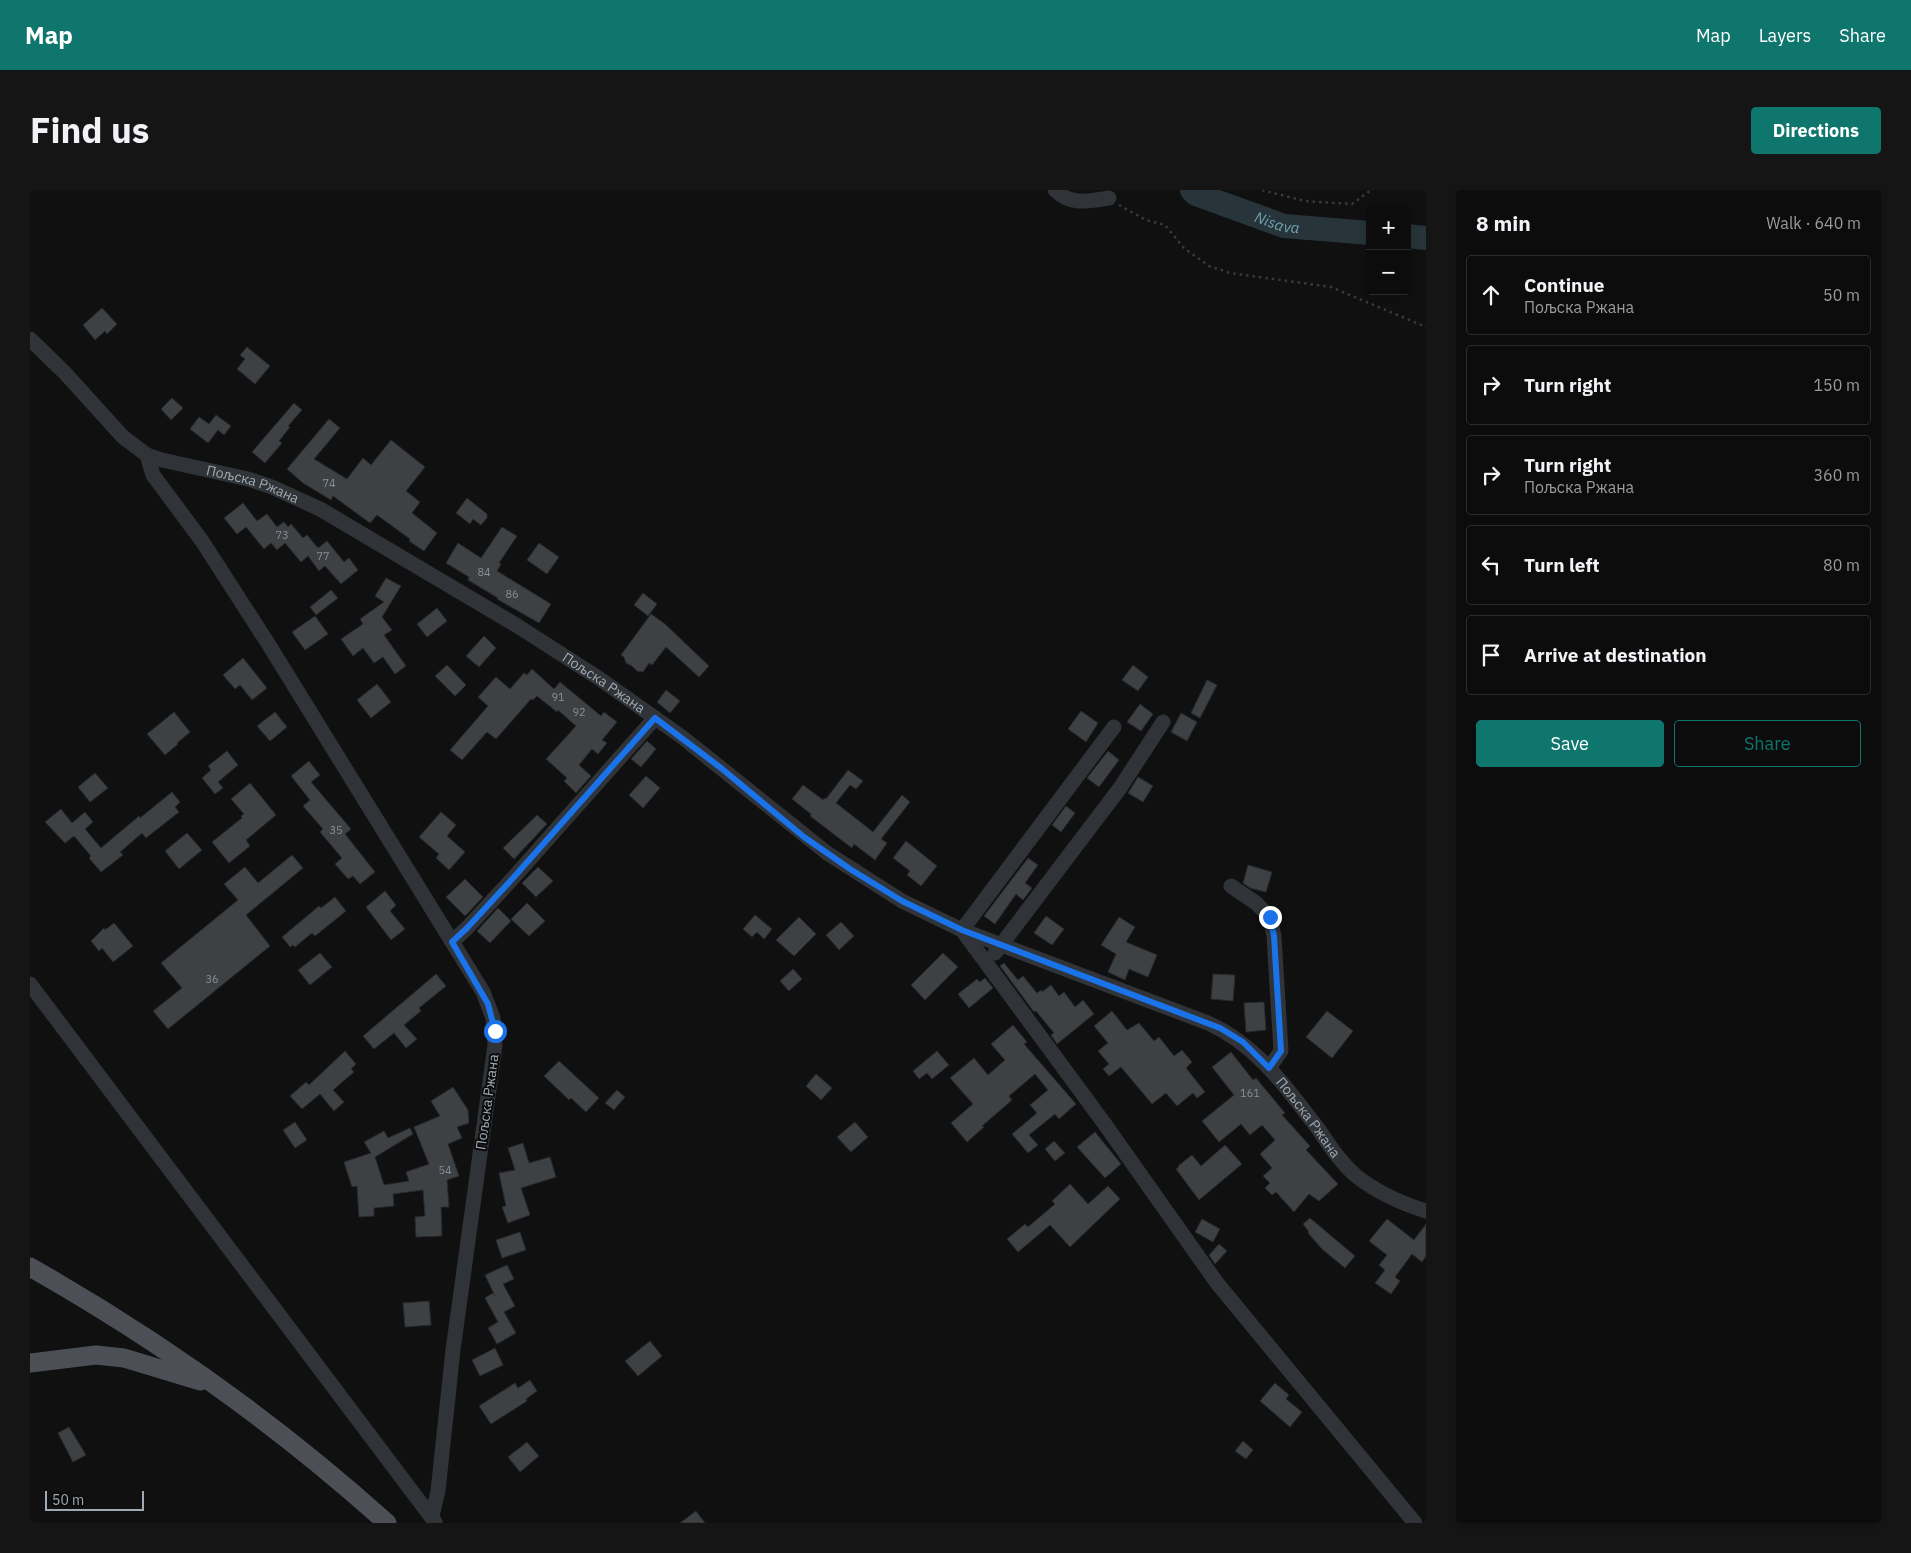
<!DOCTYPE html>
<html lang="en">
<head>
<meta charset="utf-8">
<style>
  :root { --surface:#0c0c0d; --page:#151516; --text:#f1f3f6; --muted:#9a9b9d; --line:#2c2c2e; --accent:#0f766e }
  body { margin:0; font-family:"IBM Plex Sans",sans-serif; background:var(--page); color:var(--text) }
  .controls { position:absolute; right:15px; top:15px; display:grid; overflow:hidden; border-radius:5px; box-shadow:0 2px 8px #0003 }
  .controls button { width:45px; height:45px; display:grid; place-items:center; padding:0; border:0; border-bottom:1px solid var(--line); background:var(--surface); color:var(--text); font:25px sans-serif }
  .scale { position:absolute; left:15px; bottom:12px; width:99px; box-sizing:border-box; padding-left:5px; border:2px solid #9faab4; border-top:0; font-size:14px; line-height:18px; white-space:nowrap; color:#9faab4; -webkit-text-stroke:4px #0b0b0c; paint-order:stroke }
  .stop { position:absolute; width:15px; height:15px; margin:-11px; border:4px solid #1a73e8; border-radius:50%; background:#fff }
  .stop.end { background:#1a73e8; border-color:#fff; box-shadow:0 1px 5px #0008 }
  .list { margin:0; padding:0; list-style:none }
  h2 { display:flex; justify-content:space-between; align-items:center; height:65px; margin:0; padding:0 20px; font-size:21px }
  h2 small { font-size:16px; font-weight:400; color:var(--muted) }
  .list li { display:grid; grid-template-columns:32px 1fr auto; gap:15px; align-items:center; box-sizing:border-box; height:80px; margin:0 10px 10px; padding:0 10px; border:1px solid var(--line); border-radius:5px }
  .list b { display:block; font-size:19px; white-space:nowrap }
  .list p { margin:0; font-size:16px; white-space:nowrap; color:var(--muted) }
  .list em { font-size:16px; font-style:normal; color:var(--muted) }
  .actions { display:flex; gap:10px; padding:15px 20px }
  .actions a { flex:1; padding:11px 0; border:1px solid var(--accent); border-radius:5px; text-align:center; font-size:18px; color:var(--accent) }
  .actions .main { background:var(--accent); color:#fff }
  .icon { flex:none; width:28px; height:28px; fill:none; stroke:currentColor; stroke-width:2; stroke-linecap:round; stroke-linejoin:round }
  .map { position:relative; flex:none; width:1396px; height:1333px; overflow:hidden; border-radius:5px }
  header { display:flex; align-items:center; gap:30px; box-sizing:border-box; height:70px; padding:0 25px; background:var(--accent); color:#fff }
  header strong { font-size:24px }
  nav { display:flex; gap:28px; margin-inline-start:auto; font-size:18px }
  .intro { display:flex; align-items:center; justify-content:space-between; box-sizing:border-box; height:120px; padding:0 30px }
  h1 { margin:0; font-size:35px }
  .button { padding:12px 22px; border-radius:5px; background:var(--accent); color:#fff; font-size:18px; font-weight:700 }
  main { display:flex; gap:30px; padding:0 30px }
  aside { flex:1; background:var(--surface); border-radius:5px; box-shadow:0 2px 8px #0003 }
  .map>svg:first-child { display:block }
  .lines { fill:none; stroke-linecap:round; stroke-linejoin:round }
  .river { stroke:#273439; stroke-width:24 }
  .building { fill:#3e4144; stroke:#292a2d }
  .path { stroke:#363a3e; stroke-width:2.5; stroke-dasharray:2.5 4; stroke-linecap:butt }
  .minor { stroke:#303337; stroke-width:15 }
  .major { stroke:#4c5056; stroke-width:19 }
  .route { stroke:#1a73e8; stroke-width:6 }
  .labels { text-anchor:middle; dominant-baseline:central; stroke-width:4; stroke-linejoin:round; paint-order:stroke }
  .number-label { font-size:11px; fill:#879098 }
  .street-label { font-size:14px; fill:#9faab4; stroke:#0b0b0c }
  .water-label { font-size:15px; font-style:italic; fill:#71a3b4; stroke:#0b0b0c }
</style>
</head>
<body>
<header>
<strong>Map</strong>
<nav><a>Map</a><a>Layers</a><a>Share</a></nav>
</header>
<div class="intro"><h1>Find us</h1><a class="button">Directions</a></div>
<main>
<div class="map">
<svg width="1396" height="1333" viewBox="0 0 1396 1333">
  <rect width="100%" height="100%" fill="#101011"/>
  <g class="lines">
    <g class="river">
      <path id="s1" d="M1162,0L1166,4L1254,36L1340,43"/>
      <path d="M1377,46L1396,48"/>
    </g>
  </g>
  <g class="building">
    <path d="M72,118L87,134L77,144L75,141L65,150L53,135Z"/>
    <path d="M217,157L240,176L225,194L207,179L215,169L210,165Z"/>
    <path d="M142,208L153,218L141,230L131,219Z"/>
    <path d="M264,213L272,220L258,236L260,237L249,251L252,253L235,273L222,262Z"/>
    <path d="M186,225L201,236L194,245L188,240L178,253L160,239L169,227L179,234Z"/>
    <path d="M299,229L310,238L284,269L317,289L333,268L341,275L361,250L395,277L376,301L390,312L382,323L407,343L394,361L379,351L380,349L347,325L340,333L303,306L301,310L273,293L257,279Z"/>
    <path d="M437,308L457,324V328L451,335L443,329L440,334L426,323Z"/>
    <path d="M213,313L227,331L237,324L247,337L254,332L258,337L261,334L273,348L277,345L288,358L297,351L314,372L319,368L328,380L311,394L295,376L289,381L278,366L271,372L255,353L247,360L241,353L234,359L216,337L207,344L194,328Z"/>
    <path d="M472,337L487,346L469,373L471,374L467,381L521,414L509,433L467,409L468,408L438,390L439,387L416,373L428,353L451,368Z"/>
    <path d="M509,353L529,367L517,384L497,370Z"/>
    <path d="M356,388L371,396L352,427L362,440L354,445L376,476L365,484L353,467L344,473L333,458L323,466L311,449L333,434L330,429L354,412L345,406Z"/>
    <path d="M301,400L308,408L286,425L280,417Z"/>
    <path d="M613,403L627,414L618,426L604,415Z"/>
    <path d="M407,418L417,431L397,447L387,434Z"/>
    <path d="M621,424L635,434L679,476L669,487L636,457L622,475L619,473L613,482L607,481L602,476L596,473L594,467L591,465Z"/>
    <path d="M285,426L298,444L275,460L262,442Z"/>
    <path d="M454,446L466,458L449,477L436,466Z"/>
    <path d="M213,468L237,498L222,510L210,495L205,499L193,485Z"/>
    <path d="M417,475L436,495L425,506L405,486Z"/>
    <path d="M1103,475L1118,487L1108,501L1092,490Z"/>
    <path d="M502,479L524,499L530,492L571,526L574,522L587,532L572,550L577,553L568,564L562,559L549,575L561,586L546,603L534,591L537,588L516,569L546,536L528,520L527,522L507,506L503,510L501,509L466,549L457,542L432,570L420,560L458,516L448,507L466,487L480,499L494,483L497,485Z"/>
    <path d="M1177,490L1187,495L1170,528L1161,523Z"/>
    <path d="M347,494L361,512L341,528L327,510Z"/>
    <path d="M636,500L650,511L640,523L627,512Z"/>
    <path d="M1110,514L1123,524L1111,541L1097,532Z"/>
    <path d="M1051,521L1068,533L1056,552L1038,539Z"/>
    <path d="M144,522L160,542L147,553L148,554L135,565L117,544Z"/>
    <path d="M245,522L257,537L240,551L227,536Z"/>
    <path d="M1151,523L1167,532L1157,551L1141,542Z"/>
    <path d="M617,551L626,559L611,577L601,569Z"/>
    <path d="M197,561L208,575L188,592L193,598L185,604L172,588L181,580L178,576Z"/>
    <path d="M1078,561L1089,570L1069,597L1057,588Z"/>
    <path d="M279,571L290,585L281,592L321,639L315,644L345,682L330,694L323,686L318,689L305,674L312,668L290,642L293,639L273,616L280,610L261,586Z"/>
    <path d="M818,580L833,591L826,599L820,595L806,613L843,642L872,605L880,612L851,649L857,653L845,670L824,654L822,658L780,626L781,624L762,609L773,595L793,610L794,608L796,609Z"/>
    <path d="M65,583L78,598L60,612L48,597Z"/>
    <path d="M616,586L630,598L613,618L599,605Z"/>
    <path d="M1108,587L1123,596L1113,612L1098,603Z"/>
    <path d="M220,593L246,625L216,650L220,656L199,673L182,652L212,628L211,626L214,624L201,609Z"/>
    <path d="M142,602L150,612L145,617L149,622L116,648L112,643L90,662L93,665L71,682L59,668L61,666L44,646L35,653L15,632L31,619L42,633L55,622L63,632L55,639L71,658L102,632L109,626L110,628Z"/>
    <path d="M1036,616L1045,623L1031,642L1022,635Z"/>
    <path d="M411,622L426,635L417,646L435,662L419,680L406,668L409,664L389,647Z"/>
    <path d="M507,625L517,634L484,669L473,658Z"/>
    <path d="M157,643L172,660L149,679L135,661Z"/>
    <path d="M876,651L907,676L891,696L877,685L880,681L863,668Z"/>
    <path d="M262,665L273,678L216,725L240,756L138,839L123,821L152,798L131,773L208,710L194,694L215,677L228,693Z"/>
    <path d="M998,668L1008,675L995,693L1002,698L993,710L986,704L965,734L954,726Z"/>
    <path d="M1218,675L1242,682L1236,702L1220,698L1213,693Z"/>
    <path d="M508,677L523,691L506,707L492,693Z"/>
    <path d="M435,689L453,707L435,726L416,707Z"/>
    <path d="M355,701L366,715L360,721L375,739L361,750L336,717Z"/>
    <path d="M305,707L316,721L285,746L282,743L265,757L263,755L260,757L252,747L289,716L291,718Z"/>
    <path d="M497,713L515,731L499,746L481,729Z"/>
    <path d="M468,718L481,731L460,753L447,741Z"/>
    <path d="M725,725L742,739L734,749L727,742L722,747L713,739Z"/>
    <path d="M1016,726L1034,739L1022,755L1004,743Z"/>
    <path d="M769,727L786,744L764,766L746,750Z"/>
    <path d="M1089,727L1105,737L1096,752L1127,765L1118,787L1099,779L1095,790L1078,782L1086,764L1071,755Z"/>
    <path d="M811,732L824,746L809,760L796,745Z"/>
    <path d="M84,733L103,756L83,772L72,758L69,761L61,751L74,738L75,740Z"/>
    <path d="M290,763L302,777L280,795L268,780Z"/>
    <path d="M913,763L928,777L895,810L881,795Z"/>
    <path d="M974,773L988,790L993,786L1007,803L1011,800L1012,802L1021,795L1029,806L1034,802L1045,817L1053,810L1064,824L1027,854L1021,845L1024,843L1006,821L1004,822L970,776Z"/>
    <path d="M763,779L772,789L759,801L750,791Z"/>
    <path d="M406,784L416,796L389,818L391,821L374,835L387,849L376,858L364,843L344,859L333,846Z"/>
    <path d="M1183,784L1205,785L1203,811L1181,809Z"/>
    <path d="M955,788L963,798L939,818L928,804L947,789L950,792Z"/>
    <path d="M1234,812L1236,840L1216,842L1214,813Z"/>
    <path d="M1082,821L1097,840L1109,833L1124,851L1129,847L1144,866L1152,860L1162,872L1156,878L1175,902L1167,908L1163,903L1147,916L1136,903L1122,914L1091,877L1079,886L1073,879L1079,874L1068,861L1078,853L1064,836Z"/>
    <path d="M1297,821L1323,841L1302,868L1276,847Z"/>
    <path d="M983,835L997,852L994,854L1046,914L1029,929L1025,924L999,945L1008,955L998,963L982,944L1007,923L1000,915L1018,900L1005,884L979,906L982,910L952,936L954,937L937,952L921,933L943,914L920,888L944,868L958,885L975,870L961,854Z"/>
    <path d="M315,861L326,874L321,879L324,882L303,900L314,912L304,921L290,904L272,919L260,906L276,892L279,895Z"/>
    <path d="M907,861L919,875L902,889L897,883L889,889L883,881Z"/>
    <path d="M1201,862L1223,890L1226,888L1255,923L1252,925L1280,956L1276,960L1308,994L1289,1011L1279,1004L1264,1022L1246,1002L1242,1005L1235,998L1240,993L1233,986L1242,978L1230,964L1245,950L1232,935L1220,945L1211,934L1189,952L1172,931L1204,905L1182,877Z"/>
    <path d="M529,871L569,908L556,922L541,908L539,910L514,886Z"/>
    <path d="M786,884L802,898L791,910L776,896Z"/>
    <path d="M423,897L438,920L439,933L427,937L432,948L418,954L429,986L417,990L419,1017H411L412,1046L386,1047L385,1027L395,1026L393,1000L363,1004L364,1016L344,1018V1026L329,1027L327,996L322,997L314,972L341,963L334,952L354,941L358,948L380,938L383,944L345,967L354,995L379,991L376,982L399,974L384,937L410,926L401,911Z"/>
    <path d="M587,900L595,907L584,920L575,913Z"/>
    <path d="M265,932L277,950L265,958L253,940Z"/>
    <path d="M825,932L838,947L821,962L807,947Z"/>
    <path d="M1065,942L1091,974L1075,988L1047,957Z"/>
    <path d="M1024,951L1035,963L1025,971L1015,959Z"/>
    <path d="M493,953L499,973L520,967L526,987L491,998L500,1025L478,1033L472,1017L476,1016L469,983L485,980L478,958Z"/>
    <path d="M1195,955L1212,974L1169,1010L1146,979L1149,977L1148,976L1162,965L1171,976Z"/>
    <path d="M1040,994L1058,1014L1078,996L1090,1009L1040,1057L1020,1035L988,1062L977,1049L995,1034L998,1037L1025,1014L1022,1011Z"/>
    <path d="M1280,1028L1325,1066L1315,1078L1292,1059L1278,1043L1279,1042L1273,1034Z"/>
    <path d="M1172,1029L1190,1039L1183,1052L1165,1042Z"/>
    <path d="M1357,1029L1384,1050L1396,1034V1066L1392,1072L1382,1064L1365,1087L1370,1091L1361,1104L1345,1093L1355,1080L1349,1075L1357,1065L1339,1051Z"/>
    <path d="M490,1042L496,1060L472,1068L466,1050Z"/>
    <path d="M1189,1054L1197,1061L1185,1074L1179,1065Z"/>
    <path d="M477,1075L484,1089L473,1094L485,1116L474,1122L486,1143L467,1154L458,1138L468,1132L455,1108L463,1103L465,1106L455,1085Z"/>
    <path d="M399,1111L401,1135L375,1137L373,1113Z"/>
    <path d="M620,1151L632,1166L608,1186L595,1171Z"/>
    <path d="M465,1158L473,1175L450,1186L442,1170Z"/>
    <path d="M500,1190L507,1201L496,1209L497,1211L461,1234L449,1216L485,1193L488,1198Z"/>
    <path d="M1245,1193L1259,1205L1256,1209L1272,1222L1260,1237L1230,1211Z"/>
    <path d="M39,1237L56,1265L43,1272L28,1243Z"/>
    <path d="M1213,1251L1223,1260L1216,1269L1205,1261Z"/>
    <path d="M497,1252L509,1266L490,1282L478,1267Z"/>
    <path d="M666,1321L675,1333H650Z"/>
  </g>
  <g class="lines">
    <g class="path">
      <path d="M1232,0L1275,11L1322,14L1341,0"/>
      <path d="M1089,15L1116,30L1135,35L1154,58L1179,76L1200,83L1301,97L1396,137"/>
    </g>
    <g class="minor">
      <path d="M1025,0C1041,16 1058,11 1079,8"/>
      <path id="s2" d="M0,149L35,183L93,247L117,265L132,270L218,289L242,297L290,319L486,435L570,489L652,547L797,663L872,711L932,740L1178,833C1227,855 1257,898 1289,940C1300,956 1310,972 1325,985C1346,1002 1370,1013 1396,1021"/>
      <path d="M117,265L123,285L172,351L239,455L453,802L463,828L465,855L423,1160L408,1301L402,1326"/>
      <path d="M1084,537L932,740L1074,933L1187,1093L1385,1333"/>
      <path d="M1201,696L1226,713L1240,727L1244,746L1251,861L1239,878"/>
      <path d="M422,752L437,738L484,687L625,528"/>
      <path d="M965,763L1090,598L1133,532"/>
      <path d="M0,794L405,1332"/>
    </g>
    <g class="major">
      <path d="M0,1077C129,1150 247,1234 357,1333"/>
      <path d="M0,1173L66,1165L94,1168L170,1191"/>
    </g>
  </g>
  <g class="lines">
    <path class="route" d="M465,841L458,814L422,752L437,738L484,687L625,528L691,578L774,647L820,679L872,711L932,740L1190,838L1213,852L1239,878L1251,861L1244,746L1240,727"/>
  </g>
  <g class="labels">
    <g class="number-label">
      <text x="299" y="293">74</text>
      <text x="252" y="345">73</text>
      <text x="293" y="366">77</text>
      <text x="454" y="382">84</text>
      <text x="482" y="404">86</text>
      <text x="528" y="507">91</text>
      <text x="549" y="522">92</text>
      <text x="306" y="640">35</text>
      <text x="182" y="789">36</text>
      <text x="1220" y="903">161</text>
      <text x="415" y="980">54</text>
    </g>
    <g class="street-label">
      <text stroke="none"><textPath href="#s2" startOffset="275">Пољска Ржана</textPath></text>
      <text stroke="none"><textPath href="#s2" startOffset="680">Пољска Ржана</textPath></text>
      <text transform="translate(457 912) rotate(-82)">Пољска Ржана</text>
      <text stroke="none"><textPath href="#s2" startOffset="1519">Пољска Ржана</textPath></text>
    </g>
    <g class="water-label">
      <text stroke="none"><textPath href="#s1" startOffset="92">Nisava</textPath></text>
    </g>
  </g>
</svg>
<div class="controls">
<button>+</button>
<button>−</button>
</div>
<div class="scale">50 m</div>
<div class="stop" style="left:465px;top:841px"></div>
<div class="stop end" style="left:1240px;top:727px"></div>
</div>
<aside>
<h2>8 min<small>Walk · 640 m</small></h2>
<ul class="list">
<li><svg class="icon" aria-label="ahead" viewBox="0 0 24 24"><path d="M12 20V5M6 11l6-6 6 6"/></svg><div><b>Continue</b><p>Пољска Ржана</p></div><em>50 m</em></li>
<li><svg class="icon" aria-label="right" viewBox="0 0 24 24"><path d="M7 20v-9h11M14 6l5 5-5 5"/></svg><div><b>Turn right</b></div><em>150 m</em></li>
<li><svg class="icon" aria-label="right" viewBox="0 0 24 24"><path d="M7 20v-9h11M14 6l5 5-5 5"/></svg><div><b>Turn right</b><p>Пољска Ржана</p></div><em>360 m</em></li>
<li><svg class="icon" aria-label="left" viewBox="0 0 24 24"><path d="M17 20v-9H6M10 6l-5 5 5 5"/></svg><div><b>Turn left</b></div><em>80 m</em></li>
<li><svg class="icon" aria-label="arrive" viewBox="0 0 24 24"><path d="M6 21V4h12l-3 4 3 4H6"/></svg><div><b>Arrive at destination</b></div></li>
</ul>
<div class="actions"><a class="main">Save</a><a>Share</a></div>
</aside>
</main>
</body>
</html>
